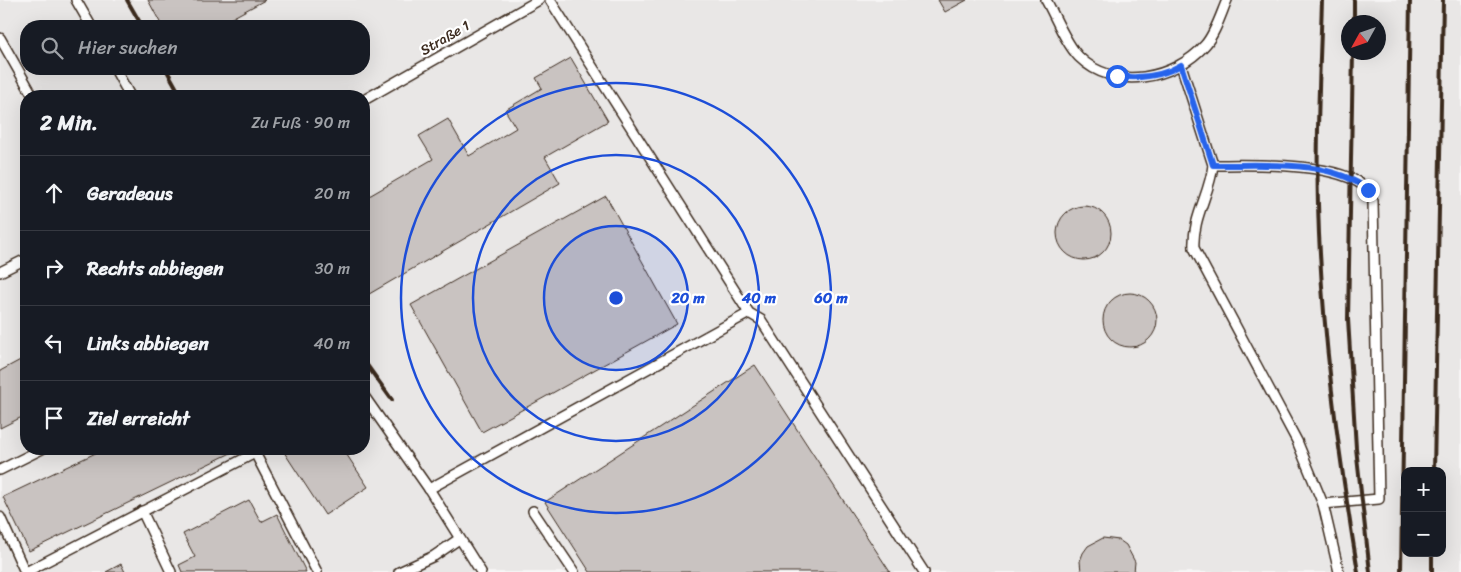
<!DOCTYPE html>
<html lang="de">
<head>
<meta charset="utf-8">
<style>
  :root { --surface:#171b24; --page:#20242c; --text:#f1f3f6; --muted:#9ea1a6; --line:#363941 }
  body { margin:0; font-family:Sriracha,sans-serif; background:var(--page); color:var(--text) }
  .controls { position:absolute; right:15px; bottom:15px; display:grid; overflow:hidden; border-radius:10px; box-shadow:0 5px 20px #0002 }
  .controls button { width:45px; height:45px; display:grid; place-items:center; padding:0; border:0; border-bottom:1px solid var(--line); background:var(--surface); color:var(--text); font:25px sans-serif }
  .compass { position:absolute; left:1341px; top:15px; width:45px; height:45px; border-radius:50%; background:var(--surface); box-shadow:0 5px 20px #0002; rotate:230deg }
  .stop { position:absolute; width:15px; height:15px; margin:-11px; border:4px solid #2563eb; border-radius:50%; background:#fff }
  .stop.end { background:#2563eb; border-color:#fff; box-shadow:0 1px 5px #0008 }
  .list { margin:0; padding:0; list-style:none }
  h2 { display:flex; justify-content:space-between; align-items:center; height:65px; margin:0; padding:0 20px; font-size:21px }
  h2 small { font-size:16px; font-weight:400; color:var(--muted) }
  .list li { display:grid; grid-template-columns:32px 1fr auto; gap:15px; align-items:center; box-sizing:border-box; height:75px; padding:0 20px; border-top:1px solid var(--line) }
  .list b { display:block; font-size:19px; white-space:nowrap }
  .list em { font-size:16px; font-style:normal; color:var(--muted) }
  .icon { flex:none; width:28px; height:28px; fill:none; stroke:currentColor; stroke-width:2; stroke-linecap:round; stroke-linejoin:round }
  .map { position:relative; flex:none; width:1461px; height:572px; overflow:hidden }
  .search { position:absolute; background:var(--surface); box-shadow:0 5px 20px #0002; left:20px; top:20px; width:350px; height:55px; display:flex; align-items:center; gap:12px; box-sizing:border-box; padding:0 18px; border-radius:20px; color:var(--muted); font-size:19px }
  .panel { position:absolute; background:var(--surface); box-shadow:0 5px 20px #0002; left:20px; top:90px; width:350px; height:365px; border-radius:20px }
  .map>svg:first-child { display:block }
  .built { fill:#e9e7e6; fill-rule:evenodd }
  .building { fill:#c9c3c1; stroke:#3b2a1e }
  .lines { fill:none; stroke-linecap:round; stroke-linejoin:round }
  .service-casing { stroke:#3b2a1e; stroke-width:12 }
  .service { stroke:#fff; stroke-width:9 }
  .rail { stroke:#3b2a1e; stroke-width:4 }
  .route { stroke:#2563eb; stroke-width:6 }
  .ring { fill:none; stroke:#1d4ed8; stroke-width:2.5 }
  .labels { text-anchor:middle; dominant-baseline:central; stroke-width:4.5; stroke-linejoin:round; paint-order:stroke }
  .street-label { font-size:14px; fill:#3b2a1e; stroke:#fff }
  .centre { fill:#1d4ed8; stroke:#fff; stroke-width:2.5 }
  .ring-label { font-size:15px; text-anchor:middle; font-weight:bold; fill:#1d4ed8; stroke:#fff; stroke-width:4.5; stroke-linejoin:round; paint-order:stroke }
</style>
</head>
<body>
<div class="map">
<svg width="1461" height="572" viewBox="0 0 1461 572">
  <rect width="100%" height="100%" fill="#f7f6f6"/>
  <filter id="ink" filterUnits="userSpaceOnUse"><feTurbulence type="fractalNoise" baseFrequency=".02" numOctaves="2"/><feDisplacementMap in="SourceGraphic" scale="10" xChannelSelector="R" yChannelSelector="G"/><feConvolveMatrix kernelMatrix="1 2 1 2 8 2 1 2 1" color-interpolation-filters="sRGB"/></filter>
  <g filter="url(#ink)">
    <path class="built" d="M0,0H1461V572H0ZM1348,22H1378V52H1348ZM26,26H364V69H26ZM26,96H364V449H26ZM1405,471H1442V553H1405Z"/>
    <g class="building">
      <path d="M148,0H265L217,26H162Z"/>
      <path d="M938,0H967L945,12Z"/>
      <path d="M571,58L608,121L545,157L560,183L364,297V199L433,159L419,136L448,119L469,156L516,128L505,110L542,88L536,78Z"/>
      <path d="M606,196L677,324L482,432L411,305Z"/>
      <circle cx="1084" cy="233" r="27"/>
      <circle cx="1130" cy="320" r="27"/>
      <path d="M26,357V415L0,428V371Z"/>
      <path d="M755,365L890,572H590L545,502Z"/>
      <path d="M104,449H232L233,452L29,551L3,497Z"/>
      <path d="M282,449H343L368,487L325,515Z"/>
      <path d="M249,500L261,522L277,514L306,572H182L179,565L195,557L183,534Z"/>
      <path d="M1103,538L1119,540L1126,545L1135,562L1134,572H1081L1080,561L1083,553L1088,546Z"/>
      <path d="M121,564L125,572H106Z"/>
    </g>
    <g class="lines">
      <g class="service-casing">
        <g id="service">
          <path d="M76,0L91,26"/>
          <path d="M550,0L749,313L761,320L924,572"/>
          <path d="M1046,0C1055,16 1066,44 1079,57C1114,92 1175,79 1205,45C1215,34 1221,14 1227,0"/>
          <path d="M0,38L33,96"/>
          <path d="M1181,65L1213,165C1210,194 1192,218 1194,248L1297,441L1323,504L1339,572"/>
          <path d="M115,69L130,96"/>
          <path d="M364,100L539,0"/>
          <path d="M1213,165C1252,165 1337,161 1366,188C1369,192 1371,197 1373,201L1379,499L1323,504"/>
          <path d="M0,272L26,259"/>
          <path d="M364,396L429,489L481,572"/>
          <path d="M253,449L317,572"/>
          <path d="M0,470L42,449"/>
          <path d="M429,489L749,313"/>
          <path d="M142,511L171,572"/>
          <path d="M533,511L574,572"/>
          <path d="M0,517L25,572"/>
          <path d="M26,572L255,453"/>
          <path d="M399,572L434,556L459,539"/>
        </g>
      </g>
      <use href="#service" class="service"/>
      <g class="rail">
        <path d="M127,0L142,26"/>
        <path d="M1322,0C1320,68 1316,136 1318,204C1321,327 1338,451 1358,572"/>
        <path d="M1354,22V0"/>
        <path d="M1353,52L1348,319L1356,448L1370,572"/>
        <path d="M166,69L181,96"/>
        <path d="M364,361L392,400"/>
        <path d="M1434,471L1443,0"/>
        <path d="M1401,572L1410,0"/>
        <path d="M1432,572V553"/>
      </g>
    </g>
  </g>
  <g class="lines" filter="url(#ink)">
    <path class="route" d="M1117,76C1140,79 1161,77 1181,65L1213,165C1260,166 1329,158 1368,190"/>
  </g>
  <circle cx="616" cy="298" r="72" fill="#1d4ed8" fill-opacity=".12"/>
  <g class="ring">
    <circle cx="616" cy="298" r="72"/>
    <circle cx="616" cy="298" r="143"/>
    <circle cx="616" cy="298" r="215"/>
  </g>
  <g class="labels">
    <g class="street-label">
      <text transform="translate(445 38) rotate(-30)">Straße 1</text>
    </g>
  </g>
  <circle cx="616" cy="298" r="8" class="centre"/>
  <g class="ring-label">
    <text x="688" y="303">20 m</text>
    <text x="759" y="303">40 m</text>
    <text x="831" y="303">60 m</text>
  </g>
</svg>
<div class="controls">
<button>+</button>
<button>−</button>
</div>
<svg class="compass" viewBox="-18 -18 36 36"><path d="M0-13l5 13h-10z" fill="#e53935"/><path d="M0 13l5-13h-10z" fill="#9ea1a6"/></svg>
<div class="stop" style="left:1117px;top:76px"></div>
<div class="stop end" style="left:1368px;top:190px"></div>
<div class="search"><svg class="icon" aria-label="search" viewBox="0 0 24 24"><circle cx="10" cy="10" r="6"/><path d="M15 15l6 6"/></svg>Hier suchen</div>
<section class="panel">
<h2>2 Min.<small>Zu Fuß · 90 m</small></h2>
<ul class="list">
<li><svg class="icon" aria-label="ahead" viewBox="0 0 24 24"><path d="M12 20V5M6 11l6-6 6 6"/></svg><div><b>Geradeaus</b></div><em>20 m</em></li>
<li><svg class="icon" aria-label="right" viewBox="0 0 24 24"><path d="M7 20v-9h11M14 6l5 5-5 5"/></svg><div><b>Rechts abbiegen</b></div><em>30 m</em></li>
<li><svg class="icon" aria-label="left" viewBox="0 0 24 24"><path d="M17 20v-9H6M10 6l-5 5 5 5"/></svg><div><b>Links abbiegen</b></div><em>40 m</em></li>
<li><svg class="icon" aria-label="arrive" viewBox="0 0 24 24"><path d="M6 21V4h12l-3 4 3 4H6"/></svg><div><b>Ziel erreicht</b></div></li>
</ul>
</section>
</div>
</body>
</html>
